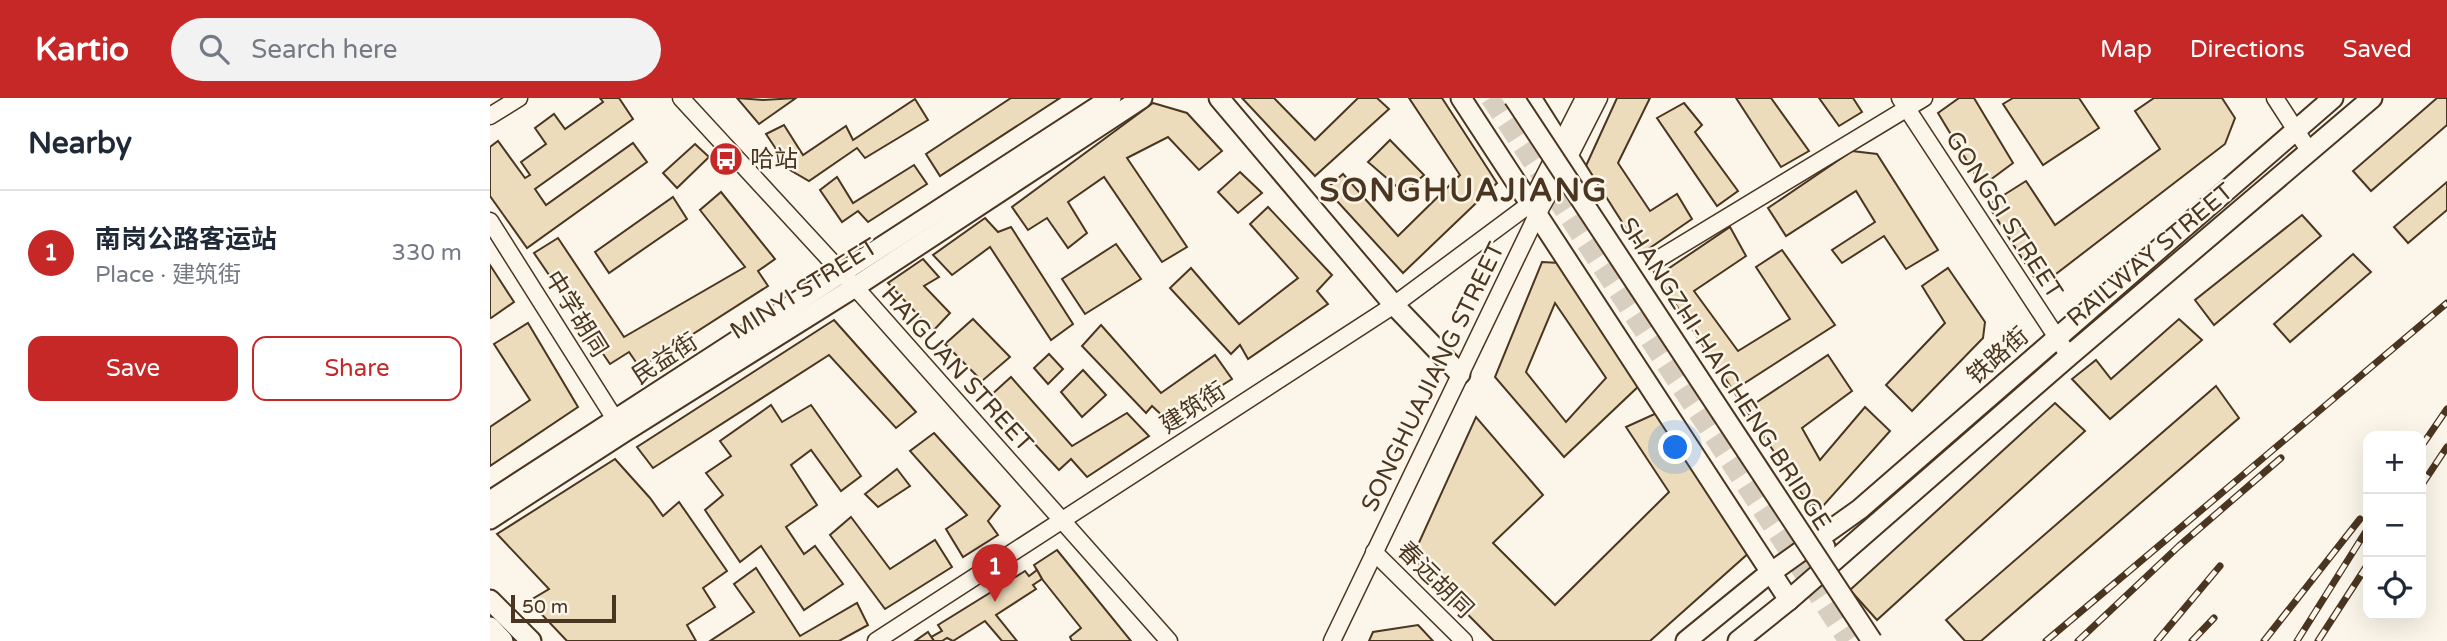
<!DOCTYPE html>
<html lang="en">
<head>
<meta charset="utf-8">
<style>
  :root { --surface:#fff; --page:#f2f2f3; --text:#1f2937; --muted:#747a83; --line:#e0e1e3; --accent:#c62828 }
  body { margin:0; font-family:"Varela Round","Noto Sans SC",sans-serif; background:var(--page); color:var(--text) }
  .controls { position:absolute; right:21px; bottom:21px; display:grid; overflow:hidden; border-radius:14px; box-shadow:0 7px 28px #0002 }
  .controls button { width:63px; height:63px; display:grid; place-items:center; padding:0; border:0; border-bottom:2px solid var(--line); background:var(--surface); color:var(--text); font:35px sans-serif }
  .scale { position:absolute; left:21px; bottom:18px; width:105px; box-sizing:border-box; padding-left:7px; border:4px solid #4a3520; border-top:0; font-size:19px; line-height:24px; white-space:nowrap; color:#4a3520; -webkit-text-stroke:5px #fbf6e9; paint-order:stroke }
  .you { position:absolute; left:1186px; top:350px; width:24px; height:24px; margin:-18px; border:5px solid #fff; border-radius:50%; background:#1a73e8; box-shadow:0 0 0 10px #1a73e833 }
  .badge { display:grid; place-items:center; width:46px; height:46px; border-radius:50%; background:var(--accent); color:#fff; font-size:23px; font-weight:700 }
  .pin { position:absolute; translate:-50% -58px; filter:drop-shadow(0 2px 4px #0008) }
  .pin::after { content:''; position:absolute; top:37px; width:24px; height:21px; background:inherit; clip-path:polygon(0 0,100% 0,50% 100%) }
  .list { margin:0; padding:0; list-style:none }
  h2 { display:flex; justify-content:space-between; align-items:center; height:91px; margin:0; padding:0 28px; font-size:30px }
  h2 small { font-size:23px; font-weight:400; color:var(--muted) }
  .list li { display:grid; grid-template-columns:46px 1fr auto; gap:21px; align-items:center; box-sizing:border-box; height:126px; padding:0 28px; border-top:2px solid var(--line) }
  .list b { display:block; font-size:26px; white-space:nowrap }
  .list p { margin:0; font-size:23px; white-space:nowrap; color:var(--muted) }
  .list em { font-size:23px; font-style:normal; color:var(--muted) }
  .actions { display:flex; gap:14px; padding:21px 28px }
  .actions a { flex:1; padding:16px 0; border:2px solid var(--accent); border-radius:14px; text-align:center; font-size:24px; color:var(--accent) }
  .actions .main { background:var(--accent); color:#fff }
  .icon { flex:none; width:38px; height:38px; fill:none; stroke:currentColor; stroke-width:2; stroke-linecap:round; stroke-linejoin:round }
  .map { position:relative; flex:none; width:1957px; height:543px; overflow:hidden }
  header { display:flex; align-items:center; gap:42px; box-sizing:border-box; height:98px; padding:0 35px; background:var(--accent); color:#fff }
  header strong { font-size:33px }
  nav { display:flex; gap:38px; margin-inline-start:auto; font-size:24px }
  .search { width:490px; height:63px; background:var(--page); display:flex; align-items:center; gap:18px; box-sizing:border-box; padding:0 24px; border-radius:38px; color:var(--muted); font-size:26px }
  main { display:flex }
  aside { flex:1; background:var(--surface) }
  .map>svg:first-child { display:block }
  .building { fill:#ecdcbc; stroke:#4a3520; stroke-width:2; fill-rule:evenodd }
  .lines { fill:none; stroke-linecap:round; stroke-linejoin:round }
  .major-tunnel { stroke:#d8cfc1; stroke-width:19; stroke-dasharray:19 10; stroke-linecap:butt }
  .minor-casing { stroke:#4a3520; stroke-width:19 }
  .major-casing { stroke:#4a3520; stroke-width:23 }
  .minor { stroke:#fbf6e9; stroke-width:16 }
  .major { stroke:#fbf6e9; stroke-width:19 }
  .rail-casing { stroke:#4a3520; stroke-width:7 }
  .rail { stroke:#fbf6e9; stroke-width:4.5; stroke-dasharray:13; stroke-linecap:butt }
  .major-bridge-casing { stroke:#4a3520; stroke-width:23; stroke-linecap:butt }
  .major-bridge { stroke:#fbf6e9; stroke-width:19 }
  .labels { text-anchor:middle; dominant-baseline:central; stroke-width:5; stroke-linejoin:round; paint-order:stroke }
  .poi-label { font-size:24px; fill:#4a3520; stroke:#fbf6e9; text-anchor:start }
  .street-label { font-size:24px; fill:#4a3520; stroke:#fbf6e9 }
  .district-label { font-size:32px; font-weight:bold; letter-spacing:2px; fill:#4a3520; stroke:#fbf6e9 }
</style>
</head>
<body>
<header>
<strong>Kartio</strong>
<div class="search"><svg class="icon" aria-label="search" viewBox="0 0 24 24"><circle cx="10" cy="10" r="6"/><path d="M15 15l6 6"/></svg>Search here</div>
<nav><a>Map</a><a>Directions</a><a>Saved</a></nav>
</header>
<main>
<aside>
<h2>Nearby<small></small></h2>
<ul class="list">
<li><span class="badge">1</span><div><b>南岗公路客运站</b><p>Place · 建筑街</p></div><em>330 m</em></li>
</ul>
<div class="actions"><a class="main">Save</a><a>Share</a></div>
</aside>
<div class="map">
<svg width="1957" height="543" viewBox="0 0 1957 543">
  <rect width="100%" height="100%" fill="#fbf6e9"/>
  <g class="building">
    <path d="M110,0H129L143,21L45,91L56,107L143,45L157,64L37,150L0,98V49L8,43L35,80L40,77L31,64L56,46L45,30L64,16L75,31L113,4Z"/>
    <path d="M247,0L273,2L306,0L269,26Z"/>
    <path d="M521,0H570L450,78L436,56Z"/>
    <path d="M752,0H784L825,42L868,0H887L899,11L825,78Z"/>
    <path d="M919,0H952L1007,85L913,175L836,91L853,76L908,138L970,77Z"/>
    <path d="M1127,0H1160L1128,65L1160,113L1187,96L1202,121L1151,156L1095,70Z"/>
    <path d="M1246,0H1281L1319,53L1291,69Z"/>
    <path d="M1329,0H1363L1372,14L1349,28Z"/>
    <path d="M1469,0H1484L1523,65L1492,88L1448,15Z"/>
    <path d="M1523,0H1589L1609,30L1553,67L1513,6Z"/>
    <path d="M1664,0H1732L1745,20L1735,46L1562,179H1544L1498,107L1536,83L1565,127L1670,51L1645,13Z"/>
    <path d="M1947,0H1957V27L1881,93L1863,73Z"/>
    <path d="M425,1L438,22L375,60L367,50L319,83L300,72L276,36L294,27L313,57L356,28L363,42Z"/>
    <path d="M663,5L697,15L732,53L709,72L678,39L637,60L697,149L672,164L614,79L578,104L597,135L578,150L557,120L538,132L522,109Z"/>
    <path d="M1194,5L1212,27L1205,34L1248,93L1227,108L1167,20Z"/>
    <path d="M900,42L934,77L914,95L878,64Z"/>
    <path d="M205,46L219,59L187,90L173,75Z"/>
    <path d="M1362,53L1387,56L1448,152L1416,171L1394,138L1352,165L1342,152L1385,124L1366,93L1296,138L1278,110Z"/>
    <path d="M424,67L437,86L378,124L368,113L352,124L330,92L347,79L363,105Z"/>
    <path d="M750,74L772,95L748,115L728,94Z"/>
    <path d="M1957,84V112L1918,145L1904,129Z"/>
    <path d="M231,94L285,161L268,173L278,188L150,270L139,254L120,266L44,155L68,140L134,239L255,169L210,112Z"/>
    <path d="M183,99L197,121L119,175L105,154Z"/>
    <path d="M778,109L842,177L827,193L838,206L758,261L750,247L741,256L680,190L701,170L749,226L808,180L760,126Z"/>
    <path d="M1812,117L1831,138L1724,227L1705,202Z"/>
    <path d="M495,120L508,134L521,129L583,226L561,242L500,149L462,177L443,157Z"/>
    <path d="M1240,129L1256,158L1204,193L1248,253L1300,221L1266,169L1292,152L1345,227L1236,297L1163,181Z"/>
    <path d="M626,146L651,181L595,216L572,181Z"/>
    <path d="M1863,156L1881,174L1800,244L1784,226Z"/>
    <path d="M433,161L449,179L434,188L460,215L443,233L398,185Z"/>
    <path d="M1052,164L1070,165L1153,284L1074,359L1005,279ZM1065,205L1116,280L1076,324L1036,274Z"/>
    <path d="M0,167L24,204L1,220L0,219Z"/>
    <path d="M1458,170L1495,224L1493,240L1422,313L1396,287L1455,225L1432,188Z"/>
    <path d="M483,221L520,259L492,283L455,246Z"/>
    <path d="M1689,221L1712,242L1620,321L1582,281L1606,262L1621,281Z"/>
    <path d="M344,222L426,314L406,330L339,257L163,370L147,349Z"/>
    <path d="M38,225L88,309L0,368V329L40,302L4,246Z"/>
    <path d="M611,227L671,295L725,257L742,281L677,322L662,308L656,315L592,248Z"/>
    <path d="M559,256L573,271L558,286L544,270Z"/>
    <path d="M1338,257L1362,293L1312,330L1330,362L1375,309L1400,333L1333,408L1316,404L1255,312Z"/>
    <path d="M593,272L616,297L592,319L571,294Z"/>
    <path d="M521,279L582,348L637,315L659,338L597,379L581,361L569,372L500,298Z"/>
    <path d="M1726,288L1749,320L1491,543H1475L1456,522Z"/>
    <path d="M1565,305L1595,333L1387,522L1360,492Z"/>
    <path d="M281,307L292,324L321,307L371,378L351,393L321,352L301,367L327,407L296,429L314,456L325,448L353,486L314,512L271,448L250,464L215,412L233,397L216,375L241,358L230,343Z"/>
    <path d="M1169,314L1261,453L1160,543H1004L922,460L986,319L1053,397L1003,445L1065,507L1179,394L1136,329Z"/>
    <path d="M444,335L510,408L498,423L508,437L473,459L456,431L477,417L420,353Z"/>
    <path d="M125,361L160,400L173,418L189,404L237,473L213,490L225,509L197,527L206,543H77L39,503L59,491L7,436Z"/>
    <path d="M407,371L420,388L388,409L375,396Z"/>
    <path d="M361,419L400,471L445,442L462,469L395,511L340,437Z"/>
    <path d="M567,452L641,543H582L580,539L591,530L552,481L544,467Z"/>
    <path d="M266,470L310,538L367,505L378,527L349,543H220L264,514L244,486Z"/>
    <path d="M547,472L552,481L543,487L546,491L506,517L527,543H512L495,523L463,543L457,540L452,543H444L441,539L452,533L448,527L535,473L539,478Z"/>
    <path d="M928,527L943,543H879L883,534Z"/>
    <path d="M438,534L444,543H425Z"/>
  </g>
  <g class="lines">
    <path class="major-tunnel" d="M1000,0L1358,543"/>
    <g class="minor-casing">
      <g id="minor">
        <path d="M191,0L365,189L679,543"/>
        <path d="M1410,0L1579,258"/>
        <path d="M1785,0L1820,54"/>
        <path d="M0,18L29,0"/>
        <path d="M0,123L130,329"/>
        <path d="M1150,172L1434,0"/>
        <path d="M884,454L974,543"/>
        <path d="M386,543L904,207L1040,106L1094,0"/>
        <path d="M842,543L1047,117L1078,61L1109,0"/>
      </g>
    </g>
    <g class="major-casing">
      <g id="major">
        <path d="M729,0L904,207L970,276"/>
        <path d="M971,0L1299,502"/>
        <path d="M1041,0L1150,172L1335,449"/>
        <path d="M0,403L621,0"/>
        <path d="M0,421L134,334L365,189L652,0"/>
        <path d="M0,502L41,543"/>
        <path d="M0,529L13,543"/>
        <path d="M1196,543L1272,481L1370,411L1843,0"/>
        <path d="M1248,543L1299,502L1579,258L1882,0"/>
      </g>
    </g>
    <use href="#minor" class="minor"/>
    <use href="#major" class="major"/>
    <g class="rail-casing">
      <g id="rail">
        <path d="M1931,349L1957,311"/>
        <path d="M1931,388L1957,349"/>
        <path d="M1556,543L1957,205"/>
        <path d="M1588,543L1689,448L1791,360"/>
        <path d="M1667,543L1730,468"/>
        <path d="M1702,543L1724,520"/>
        <path d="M1774,543L1870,421"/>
        <path d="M1807,543L1878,430"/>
        <path d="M1828,543L1878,466"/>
      </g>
    </g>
    <use href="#rail" class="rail"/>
    <g class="major-bridge-casing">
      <path id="major-bridge" d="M1024,0L1382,543"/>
    </g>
    <use href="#major-bridge" class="major-bridge"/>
  </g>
  <defs>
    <g id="bus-disc" transform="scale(1.75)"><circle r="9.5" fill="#c62828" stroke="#fbf6e9"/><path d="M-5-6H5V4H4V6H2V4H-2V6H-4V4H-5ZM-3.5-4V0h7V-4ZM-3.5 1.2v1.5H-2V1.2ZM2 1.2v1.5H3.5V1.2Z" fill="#fff"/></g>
  </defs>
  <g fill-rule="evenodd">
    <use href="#bus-disc" x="236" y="61"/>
  </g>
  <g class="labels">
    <g class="poi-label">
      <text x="260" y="61">哈站</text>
    </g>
    <g class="street-label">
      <text transform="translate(1514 117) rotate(57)">GONGSI STREET</text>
      <text transform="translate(1660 157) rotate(-40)">RAILWAY STREET</text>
      <text transform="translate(314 191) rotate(-32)">MINYI STREET</text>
      <text transform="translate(86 216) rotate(58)">中学胡同</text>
      <text transform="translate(1508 258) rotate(-41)">铁路街</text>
      <text transform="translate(175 261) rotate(-33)">民益街</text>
      <text transform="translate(467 271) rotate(48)">HAIGUAN STREET</text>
      <text transform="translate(1235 276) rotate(57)">SHANGZHI-HAICHENG BRIDGE</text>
      <text transform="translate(943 279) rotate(-64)">SONGHUAJIANG STREET</text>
      <text transform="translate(703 310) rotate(-33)">建筑街</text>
      <text transform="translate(945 482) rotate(45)">春远胡同</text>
    </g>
    <g class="district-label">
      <text x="974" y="93">SONGHUAJIANG</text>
    </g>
  </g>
</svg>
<div class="controls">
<button>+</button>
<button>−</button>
<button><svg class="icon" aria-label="locate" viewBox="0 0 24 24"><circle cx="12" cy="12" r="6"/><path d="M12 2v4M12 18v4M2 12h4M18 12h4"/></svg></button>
</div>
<div class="scale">50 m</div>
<div class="you"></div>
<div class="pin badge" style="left:505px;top:504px">1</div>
</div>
</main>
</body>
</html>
